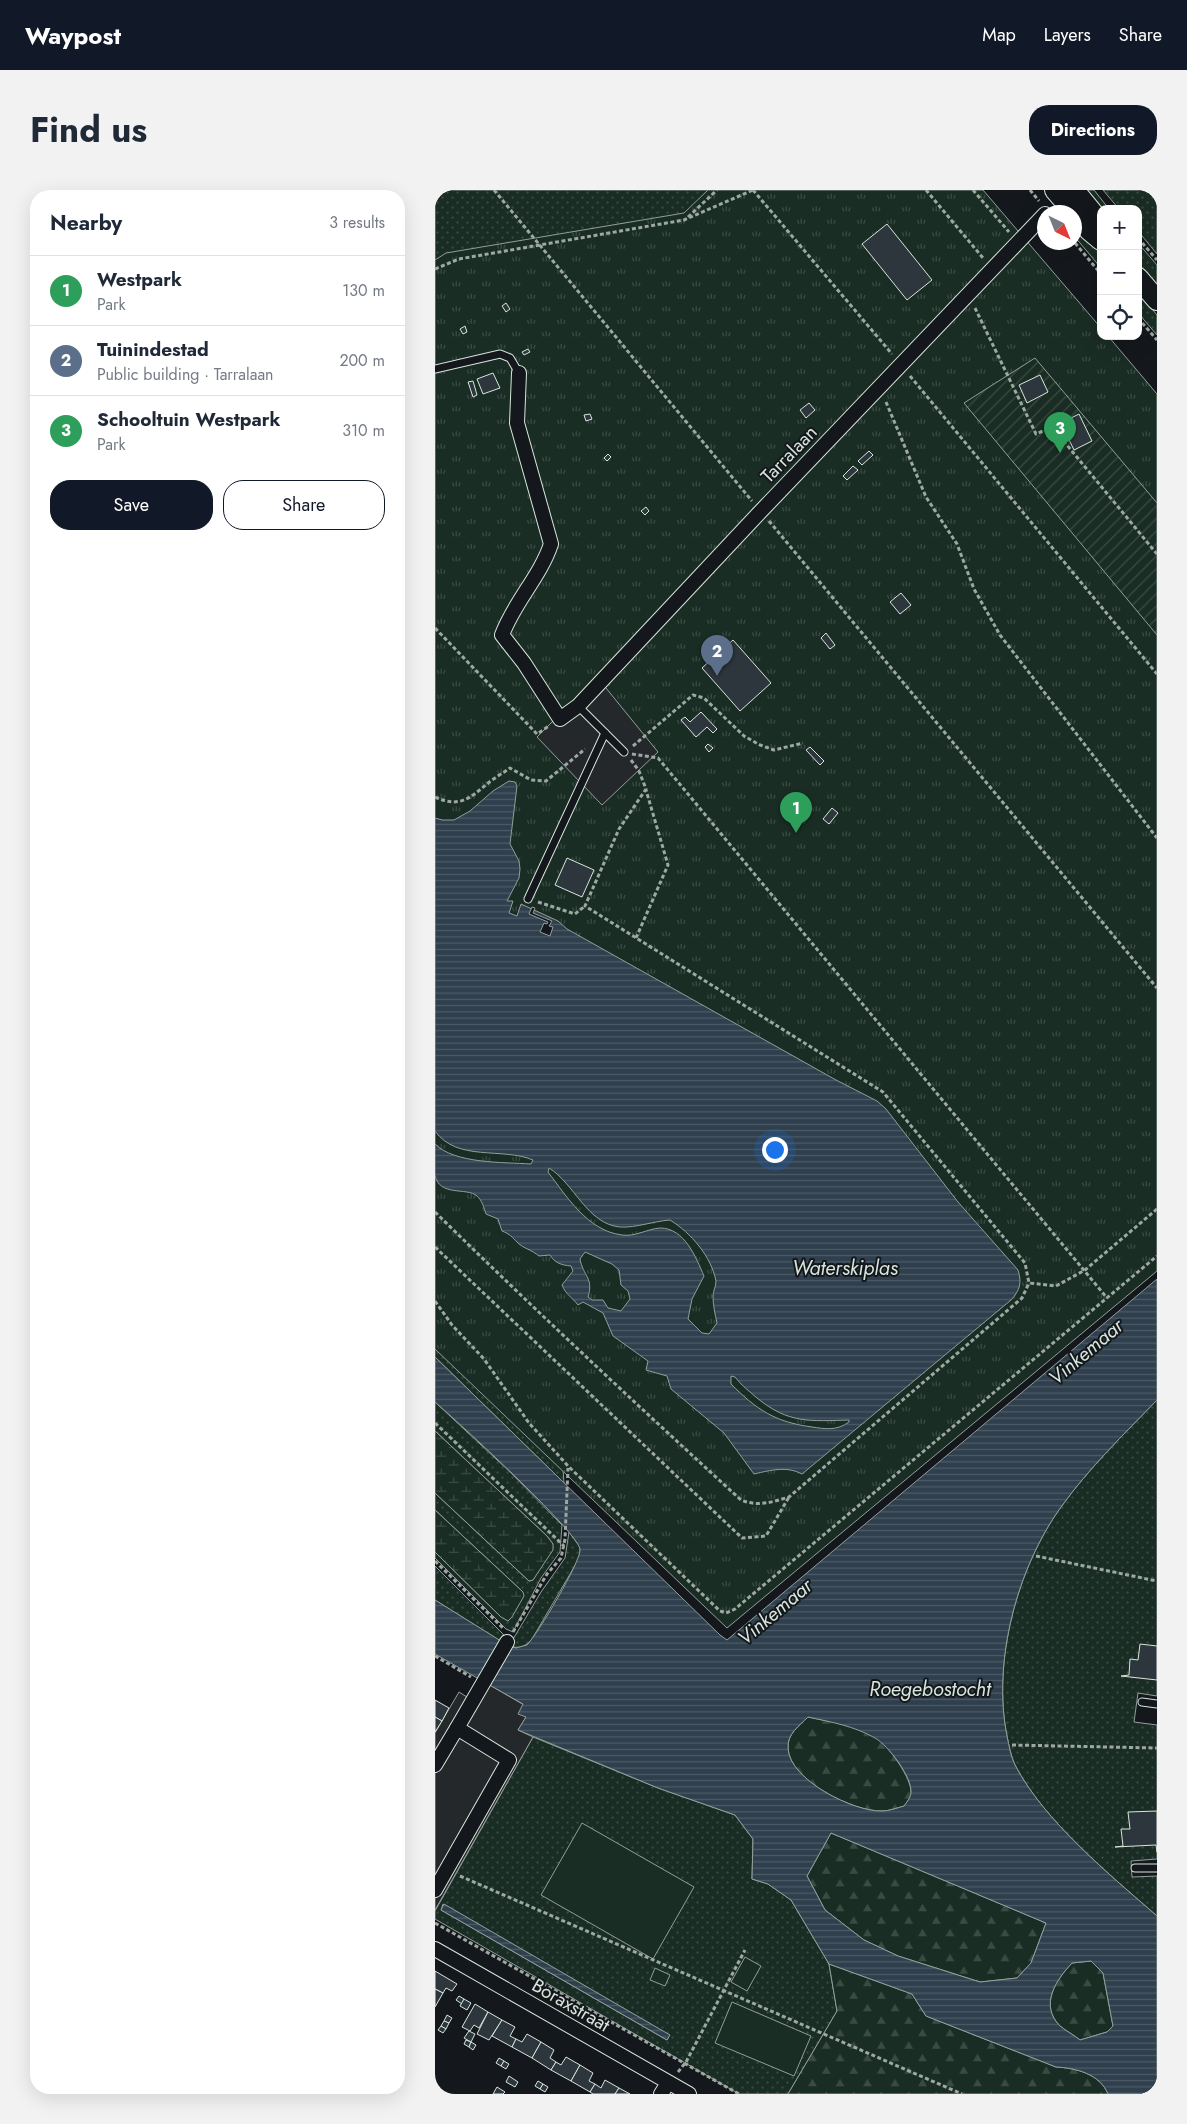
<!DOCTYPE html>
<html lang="en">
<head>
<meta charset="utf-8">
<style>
  :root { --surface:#fff; --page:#f2f2f3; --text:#1f2937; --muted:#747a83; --line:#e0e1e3; --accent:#111827 }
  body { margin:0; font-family:Jost,sans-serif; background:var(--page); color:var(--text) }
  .controls { position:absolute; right:15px; top:15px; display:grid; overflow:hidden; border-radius:10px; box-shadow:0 5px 20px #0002 }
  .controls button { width:45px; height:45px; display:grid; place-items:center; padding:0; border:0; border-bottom:1px solid var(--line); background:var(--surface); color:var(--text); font:25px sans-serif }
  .compass { position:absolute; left:602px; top:15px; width:45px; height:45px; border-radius:50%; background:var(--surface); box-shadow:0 5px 20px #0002; rotate:137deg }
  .you { position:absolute; left:339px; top:959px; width:18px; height:18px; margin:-12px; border:4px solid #fff; border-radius:50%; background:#1a73e8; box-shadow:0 0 0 8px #1a73e833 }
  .badge { display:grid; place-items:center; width:32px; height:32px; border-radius:50%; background:var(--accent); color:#fff; font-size:16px; font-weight:700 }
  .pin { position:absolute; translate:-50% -41px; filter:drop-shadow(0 1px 2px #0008) }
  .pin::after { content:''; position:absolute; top:26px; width:18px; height:15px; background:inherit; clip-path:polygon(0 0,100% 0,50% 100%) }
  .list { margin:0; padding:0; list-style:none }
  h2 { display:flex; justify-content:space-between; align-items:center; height:65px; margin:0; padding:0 20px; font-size:21px }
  h2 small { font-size:16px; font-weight:400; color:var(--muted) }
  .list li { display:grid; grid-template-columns:32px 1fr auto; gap:15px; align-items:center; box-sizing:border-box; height:70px; padding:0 20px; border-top:1px solid var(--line) }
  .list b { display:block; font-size:19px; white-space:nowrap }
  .list p { margin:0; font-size:16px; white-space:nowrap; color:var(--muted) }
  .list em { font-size:16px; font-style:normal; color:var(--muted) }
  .actions { display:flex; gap:10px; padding:15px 20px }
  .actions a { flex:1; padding:11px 0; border:1px solid var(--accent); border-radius:20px; text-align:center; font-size:18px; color:var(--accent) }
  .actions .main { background:var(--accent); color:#fff }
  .icon { flex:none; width:28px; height:28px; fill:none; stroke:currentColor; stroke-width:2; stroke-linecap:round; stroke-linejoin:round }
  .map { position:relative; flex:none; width:722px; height:1904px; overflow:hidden; border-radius:20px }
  header { display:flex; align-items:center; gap:30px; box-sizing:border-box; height:70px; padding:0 25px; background:var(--accent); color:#fff }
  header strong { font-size:24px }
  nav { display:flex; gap:28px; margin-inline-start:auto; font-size:18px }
  .intro { display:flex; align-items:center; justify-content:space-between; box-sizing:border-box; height:120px; padding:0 30px }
  h1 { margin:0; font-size:35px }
  .button { padding:12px 22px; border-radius:20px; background:var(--accent); color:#fff; font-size:18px; font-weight:700 }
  main { display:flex; gap:30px; padding:0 30px }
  aside { flex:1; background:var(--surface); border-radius:20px; box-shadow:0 5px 20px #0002 }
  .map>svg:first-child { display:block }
  .grass { fill:url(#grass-dots); stroke:#939e99; fill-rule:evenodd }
  .forest { fill:url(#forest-firs); stroke:#939e99 }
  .wetland { fill:url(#wetland-marsh); stroke:#939e99 }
  .park { fill:url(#park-tufts); stroke:#939e99 }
  .garden { fill:url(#garden-furrows); stroke:#939e99 }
  .pitch { fill:#1a2d24; stroke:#939e99 }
  .parking { fill:#24282b; stroke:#939e99 }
  .water { fill:url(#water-rules); stroke:#939e99; fill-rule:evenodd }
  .pier { fill:#14181c; stroke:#939e99 }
  .building { fill:#2c363c; stroke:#d8e6dc }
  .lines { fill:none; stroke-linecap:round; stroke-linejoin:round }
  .lane-casing { stroke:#d8e6dc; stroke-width:9 }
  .street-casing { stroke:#d8e6dc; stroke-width:16 }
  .secondary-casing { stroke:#d8e6dc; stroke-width:22 }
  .path { stroke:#9da8a2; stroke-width:3; stroke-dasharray:4 2.5; stroke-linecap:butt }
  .lane { stroke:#14181c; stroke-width:7 }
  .street { stroke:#14181c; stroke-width:14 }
  .secondary { stroke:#14181c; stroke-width:20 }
  .labels { text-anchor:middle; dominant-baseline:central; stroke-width:4; stroke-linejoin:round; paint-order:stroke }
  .street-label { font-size:19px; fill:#d8e6dc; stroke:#14181c }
  .water-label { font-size:20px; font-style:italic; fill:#d8e6dc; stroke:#14181c }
</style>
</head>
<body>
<header>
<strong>Waypost</strong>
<nav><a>Map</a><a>Layers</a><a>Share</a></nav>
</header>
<div class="intro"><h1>Find us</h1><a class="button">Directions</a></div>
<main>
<aside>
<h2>Nearby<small>3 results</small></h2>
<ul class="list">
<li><span class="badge" style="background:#2e9e5b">1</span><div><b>Westpark</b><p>Park</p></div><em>130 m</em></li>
<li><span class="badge" style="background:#5c6f8a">2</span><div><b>Tuinindestad</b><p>Public building · Tarralaan</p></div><em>200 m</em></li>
<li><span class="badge" style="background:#2e9e5b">3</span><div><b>Schooltuin Westpark</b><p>Park</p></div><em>310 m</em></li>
</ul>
<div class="actions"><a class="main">Save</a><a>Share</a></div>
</aside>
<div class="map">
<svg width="722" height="1904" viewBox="0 0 722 1904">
  <defs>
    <pattern id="grass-dots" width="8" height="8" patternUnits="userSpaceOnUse" patternTransform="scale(1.25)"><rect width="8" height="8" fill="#1a2d24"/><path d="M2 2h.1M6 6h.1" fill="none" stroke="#3b4b43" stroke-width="1.8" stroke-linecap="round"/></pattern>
    <pattern id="forest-firs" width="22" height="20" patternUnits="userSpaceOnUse" patternTransform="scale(1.25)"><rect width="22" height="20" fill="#1a2d24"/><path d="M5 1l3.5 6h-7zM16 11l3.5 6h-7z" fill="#3b4b43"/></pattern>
    <pattern id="wetland-marsh" width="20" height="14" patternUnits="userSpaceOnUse" patternTransform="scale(1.25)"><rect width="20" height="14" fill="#1a2d24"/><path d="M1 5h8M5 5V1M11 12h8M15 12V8" fill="none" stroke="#3b4b43"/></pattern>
    <pattern id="park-tufts" width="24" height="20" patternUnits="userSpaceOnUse" patternTransform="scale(1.25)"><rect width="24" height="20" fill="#1a2d24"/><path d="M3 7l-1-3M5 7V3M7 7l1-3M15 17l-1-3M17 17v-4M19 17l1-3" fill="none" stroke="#3b4b43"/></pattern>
    <pattern id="garden-furrows" width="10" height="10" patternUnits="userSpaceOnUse" patternTransform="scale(1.25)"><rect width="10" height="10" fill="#1a2d24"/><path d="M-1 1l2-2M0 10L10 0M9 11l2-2" fill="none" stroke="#3b4b43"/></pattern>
    <pattern id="water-rules" width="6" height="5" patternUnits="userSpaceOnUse" patternTransform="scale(1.25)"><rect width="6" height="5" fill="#2f3f4d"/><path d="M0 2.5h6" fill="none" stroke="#4c5b66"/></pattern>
  </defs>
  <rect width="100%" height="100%" fill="#14181c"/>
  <g class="grass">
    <path d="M0,0H279L256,23L0,75Z"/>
    <path d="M645,0H659L674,19H666Z"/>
    <path d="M668,0H722V64L703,41V19H684Z"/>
    <path d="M640,32L666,60V78L640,47Z"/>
    <path d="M703,53L722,75V98L703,75Z"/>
    <path d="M703,102L722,125V145L703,123Z"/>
    <path d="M0,1118L128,1279L129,1293L0,1167Z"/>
    <path d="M722,1210V1506L703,1503L699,1532L722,1535V1669L696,1671L697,1687L722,1686V1726C675,1685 609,1631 580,1575C576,1567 574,1556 572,1546C557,1472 582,1378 626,1317C654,1278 689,1244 722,1210Z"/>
    <path d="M0,1212L75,1282L127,1335L125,1362L106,1388L78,1442L71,1439L0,1368V1362L66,1427L88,1402L0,1320V1303L94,1391L98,1390L118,1354L112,1346L0,1241Z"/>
    <path d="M134,1342L145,1357V1367L97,1449C90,1457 84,1459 74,1456L106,1402L130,1368Z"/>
    <path d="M0,1376L68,1444L71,1448L68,1453L0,1410Z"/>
    <path d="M98,1547L223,1598L300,1625L318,1649L317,1689L333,1694L356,1710L394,1774L402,1821L353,1904H304L0,1729V1721ZM8,1714L234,1845L232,1850L6,1720Z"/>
  </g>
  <g class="forest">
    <path d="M373,1527C395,1532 423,1535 442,1548C453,1556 477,1588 476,1603C476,1607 472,1612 469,1616C462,1618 454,1621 447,1621C419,1622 354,1590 353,1558C352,1544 364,1536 373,1527Z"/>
    <path d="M396,1643L611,1733L596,1773L582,1788L545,1792L463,1766L429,1750L390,1720L372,1686Z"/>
    <path d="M656,1771L668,1783L678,1836L672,1842L645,1850C639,1845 631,1841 625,1836C604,1815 621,1790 637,1773Z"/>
    <path d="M394,1774L477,1804L491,1826L621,1877C641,1878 665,1884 673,1904H353L402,1821Z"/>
  </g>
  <g class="wetland">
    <path d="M0,1241L112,1346L118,1354V1360L98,1390L94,1391L0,1303Z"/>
    <path d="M0,1320L88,1402L89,1406L77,1427L73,1431L66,1427L0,1362Z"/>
  </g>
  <path class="park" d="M273,0H548L666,138V146H673L722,204V1081L292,1438L0,1159V70L11,63L249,23Z"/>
  <path class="garden" d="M600,168L722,313V445L529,213Z"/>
  <g class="pitch">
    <path d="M147,1633L259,1697L218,1769L106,1705Z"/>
    <path d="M310,1767L326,1776L312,1801L296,1792Z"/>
    <path d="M220,1778L235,1785L230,1796L215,1790Z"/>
    <path d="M297,1812L376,1846L359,1886L280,1853Z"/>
  </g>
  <g class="parking">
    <path d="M162,487L223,562L167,615L102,547Z"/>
    <path d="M46,1490L89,1515L91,1527L83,1540L98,1547L0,1720V1543L24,1502L35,1509Z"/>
  </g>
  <g class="water">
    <path d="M74,591L80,592L82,596L75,654L84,671L85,679L84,688L72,711H78L74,723L82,726L86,714L123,731L132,739L401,890L442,911L451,919L523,1012L583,1080C587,1093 585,1100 576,1110L367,1284C352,1276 336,1280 319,1284L289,1243L236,1199L232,1186L211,1180L213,1171L178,1146L168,1123L148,1112L143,1115C137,1107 131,1105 127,1095L138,1081L136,1076C126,1075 120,1073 115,1065L104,1066C97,1060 88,1058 83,1053C77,1047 75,1044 67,1041L63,1029L51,1024C49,1018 47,1010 42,1006C32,997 4,1007 0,985C0,975 0,964 0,954C20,974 68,972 96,974L98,970C67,957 22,972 0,941V628L7,630H19L35,621L58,601ZM114,978C139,993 152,1034 185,1037C201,1038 219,1031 235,1030C256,1043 276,1066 281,1091C281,1097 278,1101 278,1106C278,1115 280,1124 282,1133L274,1144L267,1143L253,1129L257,1109L269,1086C261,1068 250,1038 225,1038C212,1039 200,1047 187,1045C153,1041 132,1007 113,982ZM150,1062L177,1074L184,1080L186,1095L193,1101L195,1109L186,1121L173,1118L168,1110H157L153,1107C159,1088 148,1086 145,1069ZM296,1186L300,1187C306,1195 314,1201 322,1208C354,1234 375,1231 414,1230V1232C402,1241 390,1239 377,1237C340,1232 322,1220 296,1194Z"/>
    <path d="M722,1089V1210C689,1244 654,1278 626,1317C582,1378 557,1472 572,1546C574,1556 576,1567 580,1575C609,1631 675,1685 722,1726V1904H673C665,1884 641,1878 621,1877L491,1826L477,1804L394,1774L356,1710L333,1694L317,1689L318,1649L300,1625L223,1598L83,1540L91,1527L83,1524L88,1514L0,1464V1410L74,1456L81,1458L92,1455C102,1445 147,1370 145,1359C141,1340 22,1231 0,1212V1167L285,1445L292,1450ZM373,1527C396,1532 419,1536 440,1548C453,1555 477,1587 476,1602C476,1607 472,1612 469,1616C462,1618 454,1621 447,1621C419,1622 354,1590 353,1558C352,1544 364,1536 373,1527ZM396,1643L611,1733L596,1773L582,1788L545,1792L463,1766L429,1750L390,1720L372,1686ZM656,1771L668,1783L678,1836L672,1842L645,1850C639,1845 631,1841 625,1836C604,1815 621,1790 637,1773Z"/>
    <path d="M9,1714L235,1845L232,1850L6,1720Z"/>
  </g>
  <path class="pier" d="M97,717L100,718L98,723L117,731L114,736L118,737L115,746L105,742L109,733L112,734L113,732L94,724Z"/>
  <g class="building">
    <path d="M452,34L497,90L472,110L427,54Z"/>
    <path d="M71,113L75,119L71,122L67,116Z"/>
    <path d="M30,136L32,142L28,144L25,139Z"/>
    <path d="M93,159L95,162L89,165L87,162Z"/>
    <path d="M58,183L65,198L48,204L42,189Z"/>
    <path d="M605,185L613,202L592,213L584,195Z"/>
    <path d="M38,191L42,205L38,207L33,192Z"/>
    <path d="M374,213L380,220L371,228L365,220Z"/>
    <path d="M155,224L157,229L151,231L149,225Z"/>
    <path d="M644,224L657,251L639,260L626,233Z"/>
    <path d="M434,261L438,265L427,275L423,271Z"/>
    <path d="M173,264L176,267L172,271L169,268Z"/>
    <path d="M418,276L423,280L412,290L408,286Z"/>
    <path d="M211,317L214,321L210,325L206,321Z"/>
    <path d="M466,403L476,415L465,424L455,412Z"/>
    <path d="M391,443L400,455L395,459L386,448Z"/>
    <path d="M298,450L336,493L305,521L267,478Z"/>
    <path d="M266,522L282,539L278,543L272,537L261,547L246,530L250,527L255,532Z"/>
    <path d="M273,554L278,558L274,562L270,557Z"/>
    <path d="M375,557L389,571L385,575L371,560Z"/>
    <path d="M397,618L403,623L394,634L388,629Z"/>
    <path d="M132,668L159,680L147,707L120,695Z"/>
    <path d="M705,1454L722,1456V1490L686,1486L694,1485L695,1469L703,1470Z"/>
    <path d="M0,1510L14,1518L7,1531L0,1527Z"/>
    <path d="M0,1527L7,1531L0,1542Z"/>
    <path d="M722,1621V1662L721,1655L680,1657L688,1656L686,1639H695L693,1622Z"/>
    <path d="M0,1781L22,1794L17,1801L11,1798L8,1803L0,1799Z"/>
    <path d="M0,1799L8,1803L0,1817Z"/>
    <path d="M24,1806L29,1809L27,1814L21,1810Z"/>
    <path d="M29,1809L36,1813L32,1820L25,1816Z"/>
    <path d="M40,1814L53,1822L44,1838L39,1835L35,1841L27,1837Z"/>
    <path d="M53,1822L67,1830L54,1850L42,1844Z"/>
    <path d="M12,1825L17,1828L14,1833L9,1831Z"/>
    <path d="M67,1830L80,1837L75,1846L81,1849L77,1857L57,1846Z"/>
    <path d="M9,1831L14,1833L11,1839L6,1836Z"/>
    <path d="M6,1836L11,1839L8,1843L3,1840Z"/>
    <path d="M34,1841L40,1844L36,1852L29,1848Z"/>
    <path d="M92,1844L106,1852L97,1868L77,1857L81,1849L87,1852Z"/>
    <path d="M31,1850L36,1852L34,1857L29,1854Z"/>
    <path d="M36,1852L41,1855L38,1860L34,1857Z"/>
    <path d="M106,1852L119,1860L115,1868L121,1872L116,1880L97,1868Z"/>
    <path d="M131,1867L145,1875L136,1891L116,1880L121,1872L126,1875Z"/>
    <path d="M64,1868L69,1871L66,1876L61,1873Z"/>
    <path d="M69,1871L74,1874L71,1879L66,1876Z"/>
    <path d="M145,1875L158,1883L154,1891L160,1894L155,1902L136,1891Z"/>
    <path d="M74,1886L83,1892L80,1897L71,1892Z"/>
    <path d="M170,1890L184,1898L180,1904H158L155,1902L160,1894L166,1898Z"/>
    <path d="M103,1891L108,1894L105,1899L100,1896Z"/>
    <path d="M108,1894L113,1897L110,1902L105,1899Z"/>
    <path d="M62,1897L70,1902L68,1904H58Z"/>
    <path d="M184,1898L195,1904H180Z"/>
  </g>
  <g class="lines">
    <g class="lane-casing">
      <g id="lane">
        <path d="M0,179L65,164L75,168L84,183"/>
        <path d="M143,516L189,562"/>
        <path d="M93,709L170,543"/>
        <path d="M707,1512L722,1514"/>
        <path d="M700,1678H722"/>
      </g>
    </g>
    <g class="street-casing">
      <g id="street">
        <path d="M84,183L82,233L116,354C105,387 79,412 67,445L89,473L125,529L143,516L326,321L610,24"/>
        <path d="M0,1575L22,1538"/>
        <path d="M0,1700L74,1570L22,1538L72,1452"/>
        <path d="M0,1759L254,1904"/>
        <path d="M226,1904L233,1893"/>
      </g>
    </g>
    <g class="secondary-casing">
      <g id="secondary">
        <path d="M620,0L639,22"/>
        <path d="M639,0L666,33"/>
        <path d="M640,23L654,40L666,50"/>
        <path d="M703,88L722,110"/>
      </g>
    </g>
    <g class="path">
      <path d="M59,0L317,311"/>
      <path d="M318,0L457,164"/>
      <path d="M491,0L548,68"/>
      <path d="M538,0L574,42"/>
      <path d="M595,0L604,11"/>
      <path d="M253,27L282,0"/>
      <path d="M703,48L722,70"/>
      <path d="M640,53L666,84"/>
      <path d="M0,79L24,69L249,30L318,0"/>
      <path d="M540,118L601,244L617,237L722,364"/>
      <path d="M703,128L722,150"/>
      <path d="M475,186L722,484"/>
      <path d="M451,212L491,307L522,354L539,399L565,445L722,648"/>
      <path d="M334,331L722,798"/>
      <path d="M0,438L102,544L114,536"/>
      <path d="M198,556L258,505L269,508L309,546L325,555L339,560L368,553"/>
      <path d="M197,564L223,568L672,1108"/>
      <path d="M196,570L204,581L211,599L184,639L150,716L448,902L590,1073L594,1093L621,1096L650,1080L722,1019"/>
      <path d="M0,607C24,618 34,609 52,594C59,588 68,583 75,578L96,590L111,591L150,559"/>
      <path d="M103,712L140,724L150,716"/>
      <path d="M201,748L233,675L211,600"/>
      <path d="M0,1022C100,1120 202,1215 306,1310C323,1317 337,1312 354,1307L587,1108L594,1093"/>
      <path d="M0,1057L307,1348L331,1346L354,1307"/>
      <path d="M0,1111L17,1135L49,1169L94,1233L134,1277L285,1421L291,1423L300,1419L722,1066"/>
      <path d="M0,1233L129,1356"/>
      <path d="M601,1366L722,1391"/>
      <path d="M0,1371L69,1439"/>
      <path d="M78,1442L112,1384L126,1368L130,1349L133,1278"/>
      <path d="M0,1466L36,1487"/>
      <path d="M577,1555L722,1558"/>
      <path d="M25,1686L527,1904"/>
      <path d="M0,1733L304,1904"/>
      <path d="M243,1882L251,1872L310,1760"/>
    </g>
    <use href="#lane" class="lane"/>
    <use href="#street" class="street"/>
    <use href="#secondary" class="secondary"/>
  </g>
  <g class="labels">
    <g class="street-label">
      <text transform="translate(354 264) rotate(-46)">Tarralaan</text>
      <text transform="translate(136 1815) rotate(30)">Boraxstraat</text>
    </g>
    <g class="water-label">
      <text x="410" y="1078">Waterskiplas</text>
      <text transform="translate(651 1162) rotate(-40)">Vinkemaar</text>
      <text transform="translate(340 1422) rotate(-40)">Vinkemaar</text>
      <text x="495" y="1499">Roegebostocht</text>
    </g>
  </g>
</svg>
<div class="controls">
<button>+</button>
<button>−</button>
<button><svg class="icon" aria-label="locate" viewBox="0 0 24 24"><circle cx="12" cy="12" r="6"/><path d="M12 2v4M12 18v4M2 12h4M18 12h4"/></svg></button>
</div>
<svg class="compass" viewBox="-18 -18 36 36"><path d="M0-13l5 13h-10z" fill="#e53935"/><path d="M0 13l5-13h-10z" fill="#747a83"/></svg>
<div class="you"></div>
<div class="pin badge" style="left:361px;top:643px;background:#2e9e5b">1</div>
<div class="pin badge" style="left:282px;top:486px;background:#5c6f8a">2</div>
<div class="pin badge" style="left:625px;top:263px;background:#2e9e5b">3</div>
</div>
</main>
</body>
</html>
